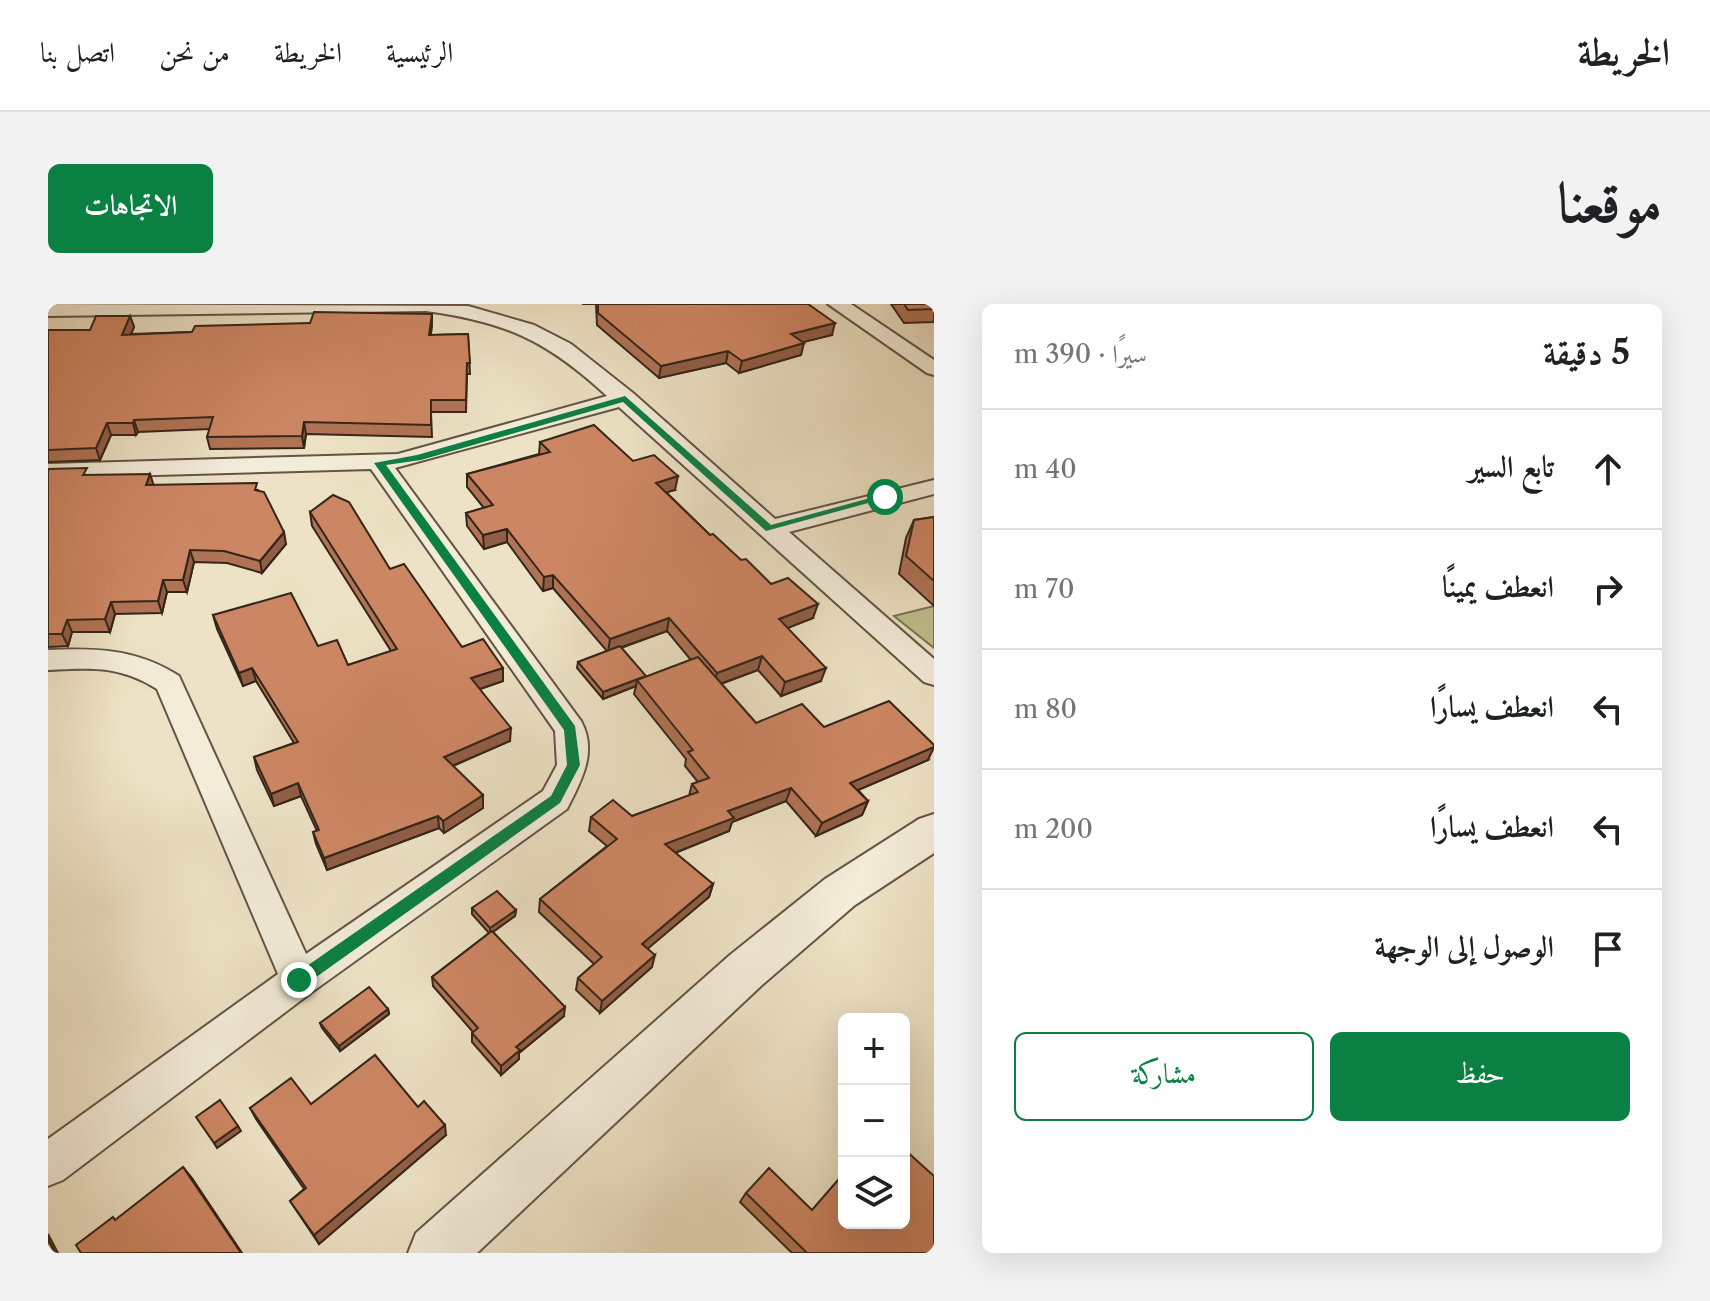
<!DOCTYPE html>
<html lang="ar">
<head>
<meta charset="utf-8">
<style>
  :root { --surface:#fff; --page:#f2f2f2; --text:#202124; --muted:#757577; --line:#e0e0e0; --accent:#0b8043 }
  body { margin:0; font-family:"Libre Caslon Text",Amiri,serif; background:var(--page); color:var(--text); direction:rtl }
  .controls { position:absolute; right:24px; bottom:24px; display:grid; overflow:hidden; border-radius:12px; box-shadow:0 8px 32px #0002 }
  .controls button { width:72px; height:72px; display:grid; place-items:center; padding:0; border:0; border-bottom:2px solid var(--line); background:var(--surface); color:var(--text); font:40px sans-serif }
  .stop { position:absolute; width:24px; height:24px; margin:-18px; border:6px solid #0b8043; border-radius:50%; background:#fff }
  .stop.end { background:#0b8043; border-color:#fff; box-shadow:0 2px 8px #0008 }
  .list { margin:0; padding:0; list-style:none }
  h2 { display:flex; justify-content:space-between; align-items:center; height:104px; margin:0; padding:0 32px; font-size:34px }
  h2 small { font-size:26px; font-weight:400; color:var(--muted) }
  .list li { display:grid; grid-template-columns:52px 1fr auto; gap:24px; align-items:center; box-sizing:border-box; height:120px; padding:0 32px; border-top:2px solid var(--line) }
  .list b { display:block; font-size:30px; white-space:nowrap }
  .list em { font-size:26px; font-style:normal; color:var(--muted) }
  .actions { display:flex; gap:16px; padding:24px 32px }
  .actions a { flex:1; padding:18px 0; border:2px solid var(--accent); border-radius:12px; text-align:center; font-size:28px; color:var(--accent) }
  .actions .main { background:var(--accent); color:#fff }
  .icon { flex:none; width:44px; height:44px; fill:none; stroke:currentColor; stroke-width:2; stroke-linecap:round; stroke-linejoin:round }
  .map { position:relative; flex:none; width:886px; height:949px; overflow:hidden; direction:ltr; border-radius:12px }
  header { display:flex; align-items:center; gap:48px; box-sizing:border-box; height:112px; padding:0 40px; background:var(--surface); border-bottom:2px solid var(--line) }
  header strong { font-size:38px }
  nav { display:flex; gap:44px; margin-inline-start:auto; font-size:28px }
  .intro { display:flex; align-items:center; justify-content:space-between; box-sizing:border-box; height:192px; padding:0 48px }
  h1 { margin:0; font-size:56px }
  .button { padding:20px 36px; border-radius:12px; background:var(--accent); color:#fff; font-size:28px; font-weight:700 }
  main { display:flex; gap:48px; padding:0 48px }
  aside { flex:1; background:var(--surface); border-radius:12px; box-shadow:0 8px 32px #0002 }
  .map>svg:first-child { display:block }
  .green { fill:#c0c08f; stroke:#7a7254; stroke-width:2 }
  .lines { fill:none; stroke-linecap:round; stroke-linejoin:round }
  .minor-casing { stroke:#635443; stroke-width:4 }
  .tertiary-casing { stroke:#635443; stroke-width:4 }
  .minor { fill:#f3ecd9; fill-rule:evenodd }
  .tertiary { fill:#f3ecd9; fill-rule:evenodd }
  .wall { fill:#b07355; stroke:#352518; stroke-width:2; fill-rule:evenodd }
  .shaded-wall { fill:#905e45; stroke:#352518; stroke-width:2 }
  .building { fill:#cd8663; stroke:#352518; stroke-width:2 }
  .route { fill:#0b8043 }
</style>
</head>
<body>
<header>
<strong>الخريطة</strong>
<nav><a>الرئيسية</a><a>الخريطة</a><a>من نحن</a><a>اتصل بنا</a></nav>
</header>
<div class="intro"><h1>موقعنا</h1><a class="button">الاتجاهات</a></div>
<main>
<aside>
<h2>5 دقيقة<small>سيرًا · 390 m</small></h2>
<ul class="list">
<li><svg class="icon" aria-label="ahead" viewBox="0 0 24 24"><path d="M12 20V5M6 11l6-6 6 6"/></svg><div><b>تابع السير</b></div><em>40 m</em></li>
<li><svg class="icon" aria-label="right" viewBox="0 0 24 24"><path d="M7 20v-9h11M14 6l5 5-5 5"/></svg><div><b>انعطف يمينًا</b></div><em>70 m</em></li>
<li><svg class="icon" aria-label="left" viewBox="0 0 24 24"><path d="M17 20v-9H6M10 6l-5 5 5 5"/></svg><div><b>انعطف يسارًا</b></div><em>80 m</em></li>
<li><svg class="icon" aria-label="left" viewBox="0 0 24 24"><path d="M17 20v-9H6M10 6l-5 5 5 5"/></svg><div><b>انعطف يسارًا</b></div><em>200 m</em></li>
<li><svg class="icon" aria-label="arrive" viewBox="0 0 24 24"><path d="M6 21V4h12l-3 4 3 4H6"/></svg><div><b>الوصول إلى الوجهة</b></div></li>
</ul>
<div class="actions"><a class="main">حفظ</a><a>مشاركة</a></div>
</aside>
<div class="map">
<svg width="886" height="949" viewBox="0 0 886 949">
  <rect width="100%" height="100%" fill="#ede2c5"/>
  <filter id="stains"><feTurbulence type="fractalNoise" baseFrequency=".0025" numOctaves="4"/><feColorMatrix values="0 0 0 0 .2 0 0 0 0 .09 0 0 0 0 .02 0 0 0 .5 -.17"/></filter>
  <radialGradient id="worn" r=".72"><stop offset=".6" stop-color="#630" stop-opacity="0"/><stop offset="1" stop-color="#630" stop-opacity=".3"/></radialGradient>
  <path class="green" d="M886,302V344L846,312Z"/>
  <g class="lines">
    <g class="minor-casing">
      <g id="minor">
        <path d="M0,0L420,2L486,21L523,40L585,89L727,215L886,176V190L741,228L886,355V381L876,378L571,103L347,164L533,417C550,448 533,477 519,505L264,688L15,876L0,882V835L230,670L109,385C71,361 43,364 0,366V346C49,344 89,345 131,372L258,650L495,487L509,461L507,427L323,165L0,174V160L350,150L559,92C499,37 459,18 378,7L0,12Z"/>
        <path d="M780,0H803L886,56V71L879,69Z"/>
      </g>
    </g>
    <g class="tertiary-casing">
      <path id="tertiary" d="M886,510V549L807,601L714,681L429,949H360L368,929L682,651L777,575L871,515Z"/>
    </g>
    <use href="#minor" class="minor"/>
    <use href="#tertiary" class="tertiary"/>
  </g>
  <g class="wall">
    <path d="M534,0H760L784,31L755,38L753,51L691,69L678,59L611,74L549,21L548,0Z"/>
    <path d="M843,0H886V18L856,19Z"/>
    <path d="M384,10L383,31L420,30L422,70H419L418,108H383L384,133L258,130L256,144L162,145L159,133L162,125L90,128L88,131H63L52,156L0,158V26H42L82,12L86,23L83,30L144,28Z"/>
    <path d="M492,138L585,157L627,186L618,188L662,231L765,314L739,324L773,377L733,392L710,366L673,380L708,419L776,423L880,456L810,486L820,497L814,511L768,532L738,497L684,518L681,527L627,549L665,580L661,593L600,644L604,663L552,709L528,686L530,674L546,660L491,608L492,595L559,542L541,527L543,513L584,512L641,492L644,480L650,478L637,462L638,455L586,390L588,382L555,395L529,364L530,358L559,347L505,284L495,287L459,238L436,245L419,222L418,209L436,204L419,183V170L491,150ZM619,327L643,356L598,373L573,344Z"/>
    <path d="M0,165L105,181L210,186L238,240L214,269L179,259L146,258L139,288H119L114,309L67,310L62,328H24L20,342L0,343Z"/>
    <path d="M262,208L342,265L414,343L455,364V377L432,385L462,437L405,462L435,491V504L396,529L391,524L279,566L268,540L265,528L269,527L253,492L226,502L209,466L206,453L246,439L208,377L195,382L169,325L165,311L270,342L300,361L343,347L264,222Z"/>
    <path d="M886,213V302L851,270L858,234L866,216Z"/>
    <path d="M424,604L468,606L467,612L445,628L516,712L471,749V755L453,771L424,738V729L425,728L385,682L384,673L441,629L424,610Z"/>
    <path d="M340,705L341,710L292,747L274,724L272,719Z"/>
    <path d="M263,800L370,803L398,831L271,940L242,897L256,885L208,815L202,804Z"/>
    <path d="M698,889L764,906L886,949H744L692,898Z"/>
  </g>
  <g class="shaded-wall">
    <path d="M384,10V22L381,42V31Z"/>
    <path d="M82,12L86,23L78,42L74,31Z"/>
    <path d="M787,19L784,31L740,42L743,30Z"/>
    <path d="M756,39L753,51L691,69L694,57Z"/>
    <path d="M680,47L678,59L611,74L613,62Z"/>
    <path d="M86,116L90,128L88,131L85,119Z"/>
    <path d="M256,118L258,130L256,144L254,132Z"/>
    <path d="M59,119L63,131L52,156L48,144Z"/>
    <path d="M102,170L106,182L98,181Z"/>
    <path d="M630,172L627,186L606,192L608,179Z"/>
    <path d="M459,225V238L436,245L435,231Z"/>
    <path d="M236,228L238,240L214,269L212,257Z"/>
    <path d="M142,246L146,258L139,288L135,276Z"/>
    <path d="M505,271V284L495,287L496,273Z"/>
    <path d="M115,276L119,288L114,309L110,297Z"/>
    <path d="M63,298L67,310L62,328L57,315Z"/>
    <path d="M770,300L765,314L727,329L731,315Z"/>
    <path d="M621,314L619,327L560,348L562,335Z"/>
    <path d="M19,316L24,328L20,342L14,330Z"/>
    <path d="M714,352L710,366L666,382L669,369Z"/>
    <path d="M204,364L208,377L195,382L191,369Z"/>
    <path d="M455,364V377L423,388V374Z"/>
    <path d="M778,364L773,377L733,392L737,378Z"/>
    <path d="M598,372L589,376L588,382L555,395V388Z"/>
    <path d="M463,424L462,437L397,465L396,453Z"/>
    <path d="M886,443L880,456L796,492L802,479Z"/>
    <path d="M250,479L253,492L226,502L223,490Z"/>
    <path d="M743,484L738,497L684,518L681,527L614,554L617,540L680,507Z"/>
    <path d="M435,491V504L396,529L395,517Z"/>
    <path d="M820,497L814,511L768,532L774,519Z"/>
    <path d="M390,512L391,524L279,566L276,554Z"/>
    <path d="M665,580L661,593L591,652L594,640Z"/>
    <path d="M468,606L467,612L442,630V624Z"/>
    <path d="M607,651L604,663L552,709L554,697Z"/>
    <path d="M517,703L516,712L471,749V755L453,771V762L468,743Z"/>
    <path d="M340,705L341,710L292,747L291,742Z"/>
    <path d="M397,821L398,831L271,940L266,931Z"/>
    <path d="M190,822L193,827L169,844L166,839Z"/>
    <path d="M135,863L144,874L194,949H193Z"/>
    <path d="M0,930L10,949H7L0,935Z"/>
  </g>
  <g class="building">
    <path d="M550,0H760L787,19L743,30L756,39L694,57L680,47L613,62L550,9Z"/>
    <path d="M856,0H886V5L860,6Z"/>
    <path d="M266,8L384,10L381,31L420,30L422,59H419L418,96H383V121L256,118L254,132L159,133L165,113L86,116L85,119H59L48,144L0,146V26H42L48,12H82L74,31L144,28L147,22L262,19Z"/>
    <path d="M546,121L585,157L606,151L630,172L608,179L662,231L665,230L693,256L698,255L723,280L740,274L770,300L731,315L778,364L737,378L714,352L669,369L621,314L562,335L505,271L496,273L459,225L435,231L418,209L445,201L419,170L502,148L492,138Z"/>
    <path d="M39,164L35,171L102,170L98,181L209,179L207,186L216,188L236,228L212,257L176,247L142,246L135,276H115L110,297L63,298L57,315L19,316L14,330H0V165Z"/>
    <path d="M285,191L301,198L342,265L356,260L414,343L435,335L455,364L423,374L463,424L396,453L435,491L395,517L390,512L276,554L265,528L271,526L250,479L223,490L206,453L250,438L204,364L191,369L165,311L243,289L270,342L289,336L300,361L349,345L262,208Z"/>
    <path d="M886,213V277L858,252L866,216Z"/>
    <path d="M572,342L598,372L555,388L530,358Z"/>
    <path d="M650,353L708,419L754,400L776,423L841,397L886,441V443L802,479L820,497L774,519L743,484L680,507L686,514L617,540L665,580L594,640L607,651L554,697L530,674L554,653L492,595L569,535L543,513L565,496L584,512L650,488L644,480L661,474L640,448L645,446L589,376Z"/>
    <path d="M449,587L468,606L442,624L424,604Z"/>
    <path d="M444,627L517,703L468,743L472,746L453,762L424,729L430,724L384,673Z"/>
    <path d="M321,683L340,705L291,742L272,719Z"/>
    <path d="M327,751L370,803L376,797L397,821L266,931L242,897L258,884L202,804L243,774L263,800Z"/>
    <path d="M172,796L190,822L166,839L148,813Z"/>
    <path d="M856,845L886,872V949H759L698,889L721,864L764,906L796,869V919H856Z"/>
    <path d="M135,863L193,949H33L28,941L65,913L67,916Z"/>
    <path d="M0,935L7,949H0Z"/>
  </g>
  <path class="route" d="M577,92L723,221L837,190L842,193L718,227L575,98L373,156L338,161L527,422L532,461L512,499L257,681H246V671L503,492L519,461L516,426L326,159L369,151Z"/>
  <rect width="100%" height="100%" filter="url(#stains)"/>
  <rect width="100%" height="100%" fill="url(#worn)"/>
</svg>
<div class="controls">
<button>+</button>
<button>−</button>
<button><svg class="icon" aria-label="layers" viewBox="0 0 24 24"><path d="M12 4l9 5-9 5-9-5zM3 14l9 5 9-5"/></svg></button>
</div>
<div class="stop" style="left:837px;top:193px"></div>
<div class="stop end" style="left:251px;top:676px"></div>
</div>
</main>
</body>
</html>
